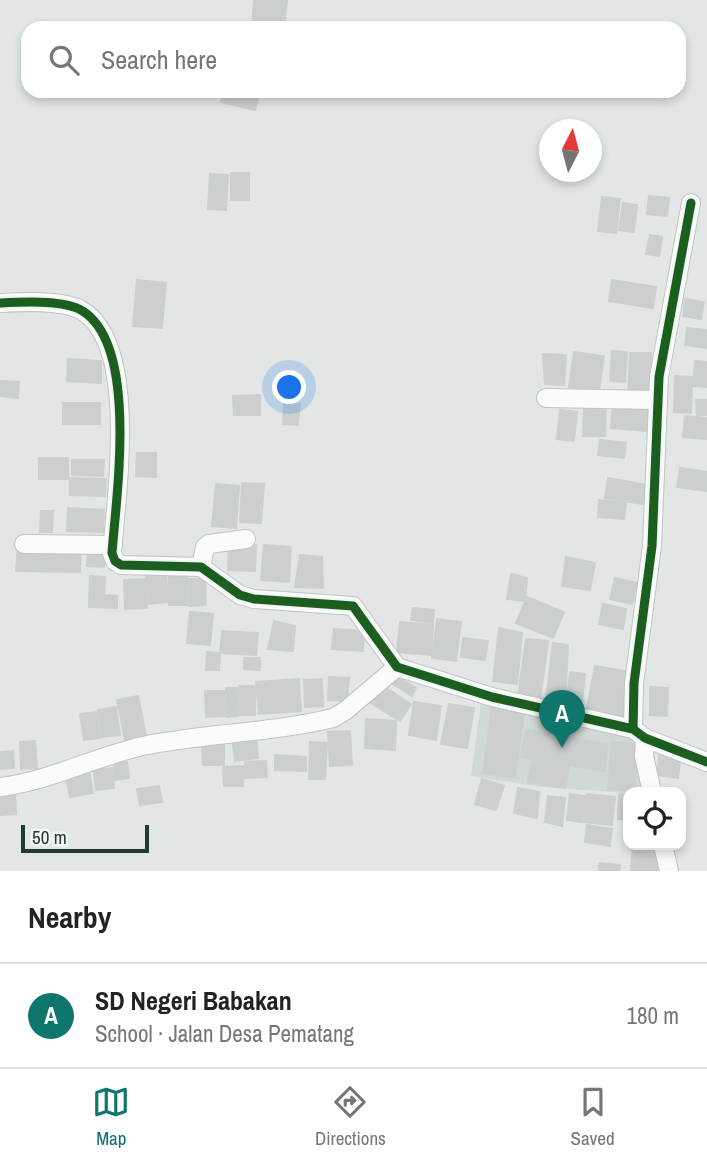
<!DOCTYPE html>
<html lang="en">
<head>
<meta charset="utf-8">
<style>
  :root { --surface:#fff; --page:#f2f2f2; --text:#222; --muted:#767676; --line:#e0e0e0; --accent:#0f766e }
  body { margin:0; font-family:"Archivo Narrow",sans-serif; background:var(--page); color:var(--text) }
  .controls { position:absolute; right:21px; bottom:21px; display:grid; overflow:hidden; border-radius:14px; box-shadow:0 4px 10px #0003 }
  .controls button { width:63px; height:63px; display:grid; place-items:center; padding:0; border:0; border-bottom:2px solid var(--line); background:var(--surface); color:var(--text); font:35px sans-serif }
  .compass { position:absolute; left:539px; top:119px; width:63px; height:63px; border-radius:50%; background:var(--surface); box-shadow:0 4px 10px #0003; rotate:6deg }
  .scale { position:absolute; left:21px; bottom:18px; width:128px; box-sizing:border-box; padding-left:7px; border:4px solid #213934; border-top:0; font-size:19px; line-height:24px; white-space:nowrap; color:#213934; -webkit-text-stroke:5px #f0f7f3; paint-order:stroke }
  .you { position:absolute; left:290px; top:388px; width:24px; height:24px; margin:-18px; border:5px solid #fff; border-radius:50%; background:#1a73e8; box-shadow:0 0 0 10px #1a73e833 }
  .badge { display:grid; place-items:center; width:46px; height:46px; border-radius:50%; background:var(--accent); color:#fff; font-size:23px; font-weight:700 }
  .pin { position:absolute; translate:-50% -58px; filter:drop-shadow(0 2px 4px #0008) }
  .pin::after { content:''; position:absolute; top:37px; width:24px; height:21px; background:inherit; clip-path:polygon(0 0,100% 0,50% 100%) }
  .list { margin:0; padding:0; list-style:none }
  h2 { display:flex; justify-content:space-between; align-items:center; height:91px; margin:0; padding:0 28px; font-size:30px }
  h2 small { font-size:23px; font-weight:400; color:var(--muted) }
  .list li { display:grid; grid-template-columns:46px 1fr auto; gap:21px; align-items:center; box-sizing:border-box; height:105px; padding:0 28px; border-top:2px solid var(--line) }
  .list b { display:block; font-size:26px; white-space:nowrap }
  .list p { margin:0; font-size:23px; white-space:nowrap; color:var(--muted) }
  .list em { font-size:23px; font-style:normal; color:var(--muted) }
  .icon { flex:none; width:38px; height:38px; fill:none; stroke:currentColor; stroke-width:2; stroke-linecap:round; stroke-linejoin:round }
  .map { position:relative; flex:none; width:707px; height:871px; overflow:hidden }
  .search { position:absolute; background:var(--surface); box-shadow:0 4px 10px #0003; left:21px; right:21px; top:21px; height:77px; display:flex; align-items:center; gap:18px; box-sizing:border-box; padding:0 24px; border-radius:21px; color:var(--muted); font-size:26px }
  .sheet { height:196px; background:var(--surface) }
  nav { display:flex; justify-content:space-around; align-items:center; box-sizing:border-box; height:98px; border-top:2px solid var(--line); background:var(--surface); font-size:19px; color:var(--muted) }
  nav a { display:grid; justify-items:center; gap:4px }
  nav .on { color:var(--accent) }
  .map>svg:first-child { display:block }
  .built { fill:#d0d9d5 }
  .building { fill:#cbd0ce; stroke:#cbd0ce; stroke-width:2 }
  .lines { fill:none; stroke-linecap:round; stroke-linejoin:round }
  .minor-casing { stroke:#bfc4c2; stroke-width:20 }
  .minor { stroke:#fbfbfb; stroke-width:18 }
  .cycleway-casing { stroke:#f0f7f3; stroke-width:13 }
  .cycleway { stroke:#1b5e20; stroke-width:9 }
</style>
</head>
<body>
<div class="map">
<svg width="707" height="871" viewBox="0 0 707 871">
  <rect width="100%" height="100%" fill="#e2e7e5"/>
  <path class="built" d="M482,695L633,729L653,769L661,792L628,793L541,787L471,776Z"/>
  <g class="building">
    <path d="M254,0H287L284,28H252Z"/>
    <path d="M224,91H260L255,110L221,102Z"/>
    <rect x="231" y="173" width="18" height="27"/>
    <path d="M210,174L228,175L226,210L208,209Z"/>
    <path d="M649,196L669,198L667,216L647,214Z"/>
    <path d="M602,197L620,199L616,233L598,231Z"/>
    <path d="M623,203L637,205L634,232L619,230Z"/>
    <path d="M650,235L662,237L659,256L646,254Z"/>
    <path d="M137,280L166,283L162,328L133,326Z"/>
    <path d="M612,280L656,287L653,308L609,301Z"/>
    <path d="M685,299L704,302L701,319L683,316Z"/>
    <path d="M687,328L707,330V348L685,345Z"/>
    <path d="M612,351L627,352L625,382L610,381Z"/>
    <path d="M574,352L604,356L599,391L569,387Z"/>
    <path d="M630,353H651L650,396L628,395Z"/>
    <path d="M543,354L566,355L564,385L545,384Z"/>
    <path d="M68,359L101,361V383L67,381Z"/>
    <path d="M695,361L707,362V387L693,386Z"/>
    <path d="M675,376L692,377L691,413L674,412Z"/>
    <path d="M0,381L19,382L18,398L0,396Z"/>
    <path d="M260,395V415H234L233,396Z"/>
    <path d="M696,400H707V415H697Z"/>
    <path d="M613,401L649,404L646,431L611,428Z"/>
    <rect x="63" y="403" width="37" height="21"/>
    <path d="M284,403L300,404L298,425L283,424Z"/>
    <path d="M584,404L606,405L605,436H583Z"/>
    <path d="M560,410L577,412L574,441L557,439Z"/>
    <path d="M685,416L707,418V439L683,437Z"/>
    <path d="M600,440L626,443L624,458L598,455Z"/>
    <path d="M137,453H156V477L136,476Z"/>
    <rect x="39" y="458" width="29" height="21"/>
    <path d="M72,460H104L103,476L72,475Z"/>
    <path d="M680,468L707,472V491L677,487Z"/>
    <path d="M70,478L106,479L105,496L70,495Z"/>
    <path d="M608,478L647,485L643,504L605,498Z"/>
    <path d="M242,483L264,484L261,523L240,522Z"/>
    <path d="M216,484L239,486L236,528L212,526Z"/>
    <path d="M599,500L626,503L624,519L598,517Z"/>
    <path d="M68,508L104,510L103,532L67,531Z"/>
    <path d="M41,511H53L52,532H40Z"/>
    <path d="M229,544L256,545L255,571L228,570Z"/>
    <path d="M264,545L291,547L289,582L261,580Z"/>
    <path d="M18,547L81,550L80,572L16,571Z"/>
    <path d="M88,547L105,549L104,567L87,566Z"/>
    <path d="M300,555L322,557L323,588L295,587Z"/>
    <path d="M566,557L595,563L590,590L562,586Z"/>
    <path d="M166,573L168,602L149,604L146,574Z"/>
    <path d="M187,574L188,605H169V575Z"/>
    <path d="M511,574L527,578L525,601L507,599Z"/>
    <path d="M90,576L105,577L104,595L117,596V608L89,607Z"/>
    <path d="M615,578L637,583L632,604L610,599Z"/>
    <path d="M145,579L147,608L125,609L124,580Z"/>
    <path d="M189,579H205L206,605L190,606Z"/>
    <path d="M527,597L564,612L553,638L516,623Z"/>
    <path d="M603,604L626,609L623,629L599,624Z"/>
    <path d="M413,608L434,610L433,623L411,620Z"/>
    <path d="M190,612L213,614L210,645L187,643Z"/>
    <path d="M437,619L461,622L456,661L432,658Z"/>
    <path d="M274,621L295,626L293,651L268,649Z"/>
    <path d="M400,622L433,625L431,655L397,652Z"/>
    <path d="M499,628L522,633L517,684L493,681Z"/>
    <path d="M334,629L364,631L363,651L332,649Z"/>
    <path d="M222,631L258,633L256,655L220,653Z"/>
    <path d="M463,638L488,641L485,660L461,657Z"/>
    <path d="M526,639L548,641L540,700L518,697Z"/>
    <path d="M553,643L568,645L565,705L546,701Z"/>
    <path d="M207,652L220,653L219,670H206Z"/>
    <path d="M244,658H260V670L244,669Z"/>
    <path d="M595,666L631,672L624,716L587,709Z"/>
    <path d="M570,672L585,674L582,702L567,700Z"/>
    <path d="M395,676L416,688L412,696L391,683Z"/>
    <path d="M329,677L349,678L347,701L328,700Z"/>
    <path d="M299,679L301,711L259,714L256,682Z"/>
    <path d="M322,679L323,706L305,707L304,680Z"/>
    <path d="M380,684L411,704L400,721L369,702Z"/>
    <path d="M239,686H255V715H240Z"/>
    <path d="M650,687L668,688L667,716L650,715Z"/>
    <path d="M226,688H237L238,716L227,717Z"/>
    <path d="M205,691H224L225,716L206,717Z"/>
    <path d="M138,696L146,735L125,739L117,700Z"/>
    <path d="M414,702L441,706L436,740L409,735Z"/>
    <path d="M449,704L474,708L467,748L441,744Z"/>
    <path d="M116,707L120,735L102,737L98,710Z"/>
    <path d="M492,708L524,713L515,777L483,773Z"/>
    <path d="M96,712L100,738L84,740L80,714Z"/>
    <path d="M366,719L396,721L395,750L365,748Z"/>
    <path d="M526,730L608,744L604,771L521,757Z"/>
    <path d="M350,731L352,765L330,766L328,732Z"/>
    <path d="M256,733L258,758L235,761L232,736Z"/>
    <path d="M35,741L37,768L21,769L20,742Z"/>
    <path d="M310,742L327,743L325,779H309Z"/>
    <path d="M612,742L639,744L634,791L608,789Z"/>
    <path d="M202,744H224V765H203Z"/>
    <path d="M13,751L14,768L0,769V752Z"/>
    <path d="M660,752L681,754L678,778L657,775Z"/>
    <path d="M275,755L306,757V771L275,770Z"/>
    <path d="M266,761L267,777L245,778V762Z"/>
    <path d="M532,761L569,767L565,788L528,782Z"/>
    <path d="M127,762L129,778L115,780L114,763Z"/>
    <path d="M243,766V786H224L223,767Z"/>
    <path d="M88,768L93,793L70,797L65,773Z"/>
    <path d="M112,768L114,788L96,790L94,770Z"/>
    <path d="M482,779L504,786L496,810L475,804Z"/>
    <path d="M159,786L162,802L140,805L137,789Z"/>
    <path d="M518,788L539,792L537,818L514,813Z"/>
    <path d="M0,790H15L16,814L0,815Z"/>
    <path d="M570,794L585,796L582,822L567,820Z"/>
    <path d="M587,794L615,797L612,825L584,822Z"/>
    <path d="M619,794L628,795V820L618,819Z"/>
    <path d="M548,796L565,798L562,826L545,822Z"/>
    <path d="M587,825L612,829L610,846L585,842Z"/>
    <path d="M633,845H660L659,871H631Z"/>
    <path d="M599,863L620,865V871H599Z"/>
  </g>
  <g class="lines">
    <g class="minor-casing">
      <g id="minor">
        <path d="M0,303C21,302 60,300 79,309C140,340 116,497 112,553L115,561L121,565L201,567L240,595L254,599L353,606L397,667L492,697L633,729L645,738L707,762"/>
        <path d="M546,398L657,400"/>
        <path d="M24,544L113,545"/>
        <path d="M201,567L205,547L209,544L246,539"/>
        <path d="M633,729L634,683L652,546L659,377L691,203"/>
        <path d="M645,738L644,756L652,792"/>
        <path d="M0,787C50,781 94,757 143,746C206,733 271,733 333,718L345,711L397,667"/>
        <path d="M663,845L669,871"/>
      </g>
    </g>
    <use href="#minor" class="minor"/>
    <g class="cycleway-casing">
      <g id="cycleway">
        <path d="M0,303C21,302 60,300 79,309C140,340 116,497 112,553L115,561L121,565L201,567L240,595L254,599L353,606L397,667L492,697L633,729L645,738L707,762"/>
        <path d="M633,729L634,683L652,546L659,377L691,203"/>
      </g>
    </g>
    <use href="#cycleway" class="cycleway"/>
  </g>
</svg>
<div class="controls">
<button><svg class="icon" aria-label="locate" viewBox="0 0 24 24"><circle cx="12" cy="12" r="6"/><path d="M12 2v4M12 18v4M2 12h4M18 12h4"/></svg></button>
</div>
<svg class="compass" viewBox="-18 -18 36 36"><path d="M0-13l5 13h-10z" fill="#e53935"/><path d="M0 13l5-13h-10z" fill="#767676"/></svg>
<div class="scale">50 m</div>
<div class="you"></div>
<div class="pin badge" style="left:562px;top:748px">A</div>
<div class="search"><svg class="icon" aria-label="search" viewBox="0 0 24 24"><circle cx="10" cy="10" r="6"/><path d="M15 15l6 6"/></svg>Search here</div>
</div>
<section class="sheet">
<h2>Nearby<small></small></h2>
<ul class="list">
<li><span class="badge">A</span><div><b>SD Negeri Babakan</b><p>School · Jalan Desa Pematang</p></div><em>180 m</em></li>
</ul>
</section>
<nav>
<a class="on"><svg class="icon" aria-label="map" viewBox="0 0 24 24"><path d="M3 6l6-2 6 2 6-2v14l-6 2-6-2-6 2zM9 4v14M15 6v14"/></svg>Map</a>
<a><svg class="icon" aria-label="directions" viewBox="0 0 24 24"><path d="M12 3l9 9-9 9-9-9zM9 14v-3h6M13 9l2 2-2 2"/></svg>Directions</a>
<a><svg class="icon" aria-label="saved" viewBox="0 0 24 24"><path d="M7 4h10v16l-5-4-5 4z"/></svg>Saved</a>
</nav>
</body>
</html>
